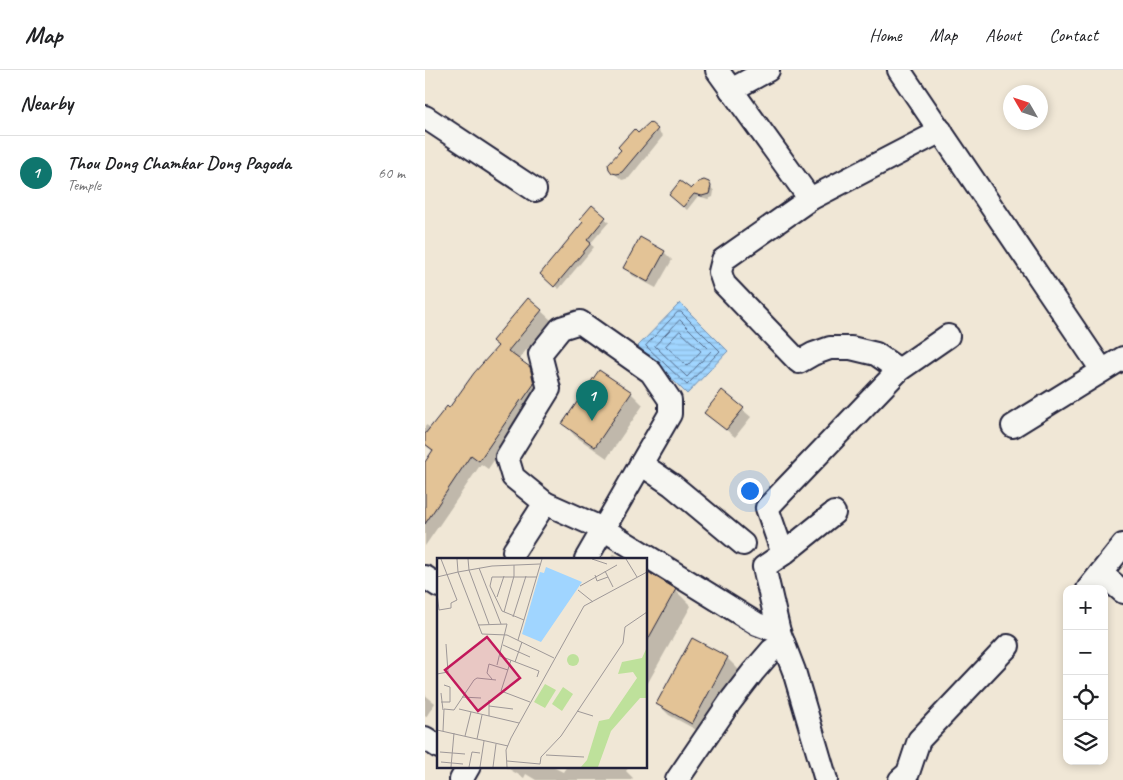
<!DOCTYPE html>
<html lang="en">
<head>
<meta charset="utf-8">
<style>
  :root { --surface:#fff; --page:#f6f6f6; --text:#202124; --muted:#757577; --line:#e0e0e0; --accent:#0f766e }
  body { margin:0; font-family:Caveat,sans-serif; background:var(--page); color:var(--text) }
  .controls { position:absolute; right:15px; bottom:15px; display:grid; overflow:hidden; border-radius:10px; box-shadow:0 2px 8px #0003 }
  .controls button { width:45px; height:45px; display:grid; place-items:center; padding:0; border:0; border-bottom:1px solid var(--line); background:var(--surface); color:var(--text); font:25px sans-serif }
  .compass { position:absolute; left:578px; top:15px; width:45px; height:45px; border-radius:50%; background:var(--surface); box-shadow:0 2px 8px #0003; rotate:309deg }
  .you { position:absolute; left:324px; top:420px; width:18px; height:18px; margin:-12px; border:4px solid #fff; border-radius:50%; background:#1a73e8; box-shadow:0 0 0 8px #1a73e833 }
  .badge { display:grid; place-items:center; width:32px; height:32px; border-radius:50%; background:var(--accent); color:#fff; font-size:16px; font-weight:700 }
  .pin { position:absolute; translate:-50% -41px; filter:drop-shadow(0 1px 2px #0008) }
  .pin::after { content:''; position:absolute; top:26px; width:18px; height:15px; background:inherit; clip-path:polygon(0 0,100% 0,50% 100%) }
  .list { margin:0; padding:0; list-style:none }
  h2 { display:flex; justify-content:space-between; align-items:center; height:65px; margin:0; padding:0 20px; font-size:21px }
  h2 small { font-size:16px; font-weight:400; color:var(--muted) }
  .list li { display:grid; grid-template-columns:32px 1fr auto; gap:15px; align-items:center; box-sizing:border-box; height:75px; padding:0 20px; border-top:1px solid var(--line) }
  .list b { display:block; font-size:19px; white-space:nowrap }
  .list p { margin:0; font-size:16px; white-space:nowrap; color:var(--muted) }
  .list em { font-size:16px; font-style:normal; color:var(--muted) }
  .icon { flex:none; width:28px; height:28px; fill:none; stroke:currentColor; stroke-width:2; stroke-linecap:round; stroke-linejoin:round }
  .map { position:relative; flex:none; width:698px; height:710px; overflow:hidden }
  header { display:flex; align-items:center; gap:30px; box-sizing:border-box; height:70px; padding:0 25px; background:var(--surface); border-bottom:1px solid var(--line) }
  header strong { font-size:24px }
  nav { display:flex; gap:28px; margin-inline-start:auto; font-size:18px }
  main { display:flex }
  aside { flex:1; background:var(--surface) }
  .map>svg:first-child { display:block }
  .water { fill:url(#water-rules); stroke:#6e8db1 }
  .shadow { fill:#0003 }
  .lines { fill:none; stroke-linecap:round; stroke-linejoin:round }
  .shore { stroke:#546a89; stroke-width:1 }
  .building { fill:#e3c396; stroke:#22223b }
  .minor-casing { stroke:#22223b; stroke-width:26 }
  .minor { stroke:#f6f6f2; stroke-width:22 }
  .inset-road { fill:none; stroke:#9e9898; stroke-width:1 }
  .view { fill:#c2185b; fill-opacity:0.15; stroke:#c2185b; stroke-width:2.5 }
  .inset-edge { fill:none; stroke:#22223b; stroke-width:2.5 }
</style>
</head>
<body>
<header>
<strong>Map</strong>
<nav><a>Home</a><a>Map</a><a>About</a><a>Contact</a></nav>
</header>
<main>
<aside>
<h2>Nearby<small></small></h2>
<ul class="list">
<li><span class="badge">1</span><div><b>Thou Dong Chamkar Dong Pagoda</b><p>Temple</p></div><em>60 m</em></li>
</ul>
</aside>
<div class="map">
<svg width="698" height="710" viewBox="0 0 698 710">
  <defs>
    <pattern id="water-rules" width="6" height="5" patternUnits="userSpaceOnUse" patternTransform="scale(1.25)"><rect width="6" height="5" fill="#a0d5ff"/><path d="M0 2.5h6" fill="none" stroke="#8ab7db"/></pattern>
  </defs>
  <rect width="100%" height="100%" fill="#f0e7d6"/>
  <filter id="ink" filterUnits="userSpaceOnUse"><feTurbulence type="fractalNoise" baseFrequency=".02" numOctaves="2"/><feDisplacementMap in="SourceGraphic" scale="10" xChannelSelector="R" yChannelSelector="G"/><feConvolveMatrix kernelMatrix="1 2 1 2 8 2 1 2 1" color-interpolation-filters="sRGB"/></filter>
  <g filter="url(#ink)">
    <path class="water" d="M255,233L303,281L262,324L213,276Z"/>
    <g class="shadow">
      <path d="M232,60L238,66L204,108L197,110L185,99L213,65Z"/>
      <path d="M283,113L289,121L288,127L283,129L273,126L262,140L249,128Z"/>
      <path d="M167,137L184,152L165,174L169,177L134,219L120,208L160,152Z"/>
      <path d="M239,182L247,190L231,218L207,205L200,198Z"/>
      <path d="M103,229L126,250L93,290L114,307L118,324L105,338L63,399L56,394L0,476V394L9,382L0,375V357L1,355L6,358L24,339L74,276Z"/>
      <path d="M175,302L206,323L218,335L182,388L150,366L139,354Z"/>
      <path d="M297,322L326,347L310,367L289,350Z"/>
      <path d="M188,483L198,489H185Z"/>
      <path d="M221,503L250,520L266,536L221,616Z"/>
      <path d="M267,569L302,588L314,600L279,664L244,645L232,633Z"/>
      <path d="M0,625L10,633L1,647L0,646Z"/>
      <path d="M79,696H126L138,702L142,696H205L201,701L208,708L206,710H111L101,704L99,708Z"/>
    </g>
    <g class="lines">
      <g class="shore">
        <path d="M253,242H256L295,281L262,315L221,276Z"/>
        <path d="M255,250L286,281L262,307L230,276Z"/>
        <path d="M255,261L276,281L262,296L241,276Z"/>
      </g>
    </g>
    <g class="building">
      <path d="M225,52L233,59L197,102L192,104L187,103L184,99L183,94L196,80L193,77L209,59L213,63Z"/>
      <path d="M279,110L284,112L286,116L284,124L277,126L269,124L258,137L244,125L255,111L266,119L273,112Z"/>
      <path d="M167,135L181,147L162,170L166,173L129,217L115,204L158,152L155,149Z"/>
      <path d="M215,167L240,181L223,212L198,198Z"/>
      <path d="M103,228L117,240L83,281L105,297L109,314L97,331L96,330L54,391L46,385L0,454V392L8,380L0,374V364L22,336L24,338L49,303L73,276L67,271Z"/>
      <path d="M174,300L207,322L170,377L137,354Z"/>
      <path d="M297,320L319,338L301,360L279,343Z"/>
      <path d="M221,501L251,519L221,573Z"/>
      <path d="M267,568L303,587L267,654L231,634Z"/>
    </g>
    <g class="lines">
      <g class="minor-casing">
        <g id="minor">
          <path d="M292,0L385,129"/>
          <path d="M474,0L677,300"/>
          <path d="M306,20L343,0"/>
          <path d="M0,47L110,120"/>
          <path d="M474,300L451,284L426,278H405L388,284L374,292L299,214L295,202L298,190L385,129L516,61"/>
          <path d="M588,356L698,288"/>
          <path d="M216,394L247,415L318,474"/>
          <path d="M120,433L178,459L332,554L354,562"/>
          <path d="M89,481L120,433L88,407L82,387L124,319L115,284L136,258L155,252L226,302L245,330V344L161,489"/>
          <path d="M358,484L409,443"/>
          <path d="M676,503L698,522"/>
          <path d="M0,507L14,516"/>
          <path d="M663,519L698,475"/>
          <path d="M0,668L14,677"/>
          <path d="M36,710L44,696"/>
          <path d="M252,710L305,632L328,602L347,580L359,574"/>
          <path d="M401,710L369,601L354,562L339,497L358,484L342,438L474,300L523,266"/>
          <path d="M475,710L483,703L494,670L583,576"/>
        </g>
      </g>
      <use href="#minor" class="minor"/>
    </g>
  </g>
  <g transform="translate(12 488)">
    <rect width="210" height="210" fill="#f0e7d6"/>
    <path d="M126,129L136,136L125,153L115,146Z" fill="#bee19b"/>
    <path d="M210,89V140H203L174,173L161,209H144L150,202L162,163L172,161L200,120L196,114L181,116L185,104L205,100Z" fill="#bee19b"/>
    <path d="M130 102a6 6 0 1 1 12 0a6 6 0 1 1-12 0Z" fill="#bee19b"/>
    <path d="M108,126L119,132L108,150L97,144Z" fill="#bee19b"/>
    <path d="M109,9L145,24L104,84L85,76L103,14L107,15Z" fill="#a0d5ff"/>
    <path class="inset-road" d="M31,1L32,12L52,66M155,1L170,6M189,1L200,19M103,6L55,8L21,14L45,76L70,77L117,100M42,10L64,66M168,13L176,29M158,17L160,23L171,19M0,19L21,14L20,1M143,28L180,7M141,32L156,44M0,35L2,52L14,50V45L20,42L4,1M60,39L67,18M67,54L77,18V7M76,59L89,18M87,62L65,53L53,28L55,19H100M41,67L70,66L60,107M81,82L105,1M66,87L93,99M63,98L102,113L100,119M74,102L64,133L93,144M78,104L85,84M0,116L11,114L9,86M55,121L50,115L52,106L71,112M4,135L6,152M25,139L44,140M4,144H13V129L7,127M52,148L76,151M22,151L82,165M140,153L156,158M52,158V142M0,172L71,188M6,173L7,151L17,152L37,122L40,120L59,122M28,178L34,154M40,181L45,157M3,194L28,196M109,197L147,199M70,203L103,206L104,199L124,178L186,85L188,69L210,54M4,204L26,206M14,209L17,175M32,209L35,194L43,195M43,209L47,183M56,209L59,186M70,209L69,192L74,180L147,48L210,14"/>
    <path class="view" d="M50,79L83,120L41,153L8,112Z"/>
    <rect width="210" height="210" class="inset-edge"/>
  </g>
</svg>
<div class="controls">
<button>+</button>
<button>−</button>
<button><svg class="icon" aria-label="locate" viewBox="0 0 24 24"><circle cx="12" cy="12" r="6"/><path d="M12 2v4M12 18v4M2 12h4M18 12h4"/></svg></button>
<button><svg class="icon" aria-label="layers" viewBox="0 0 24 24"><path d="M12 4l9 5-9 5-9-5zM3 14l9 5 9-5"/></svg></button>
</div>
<svg class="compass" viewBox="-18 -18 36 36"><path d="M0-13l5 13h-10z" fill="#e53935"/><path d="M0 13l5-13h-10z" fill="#757577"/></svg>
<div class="you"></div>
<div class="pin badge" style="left:167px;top:351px">1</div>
</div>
</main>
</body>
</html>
